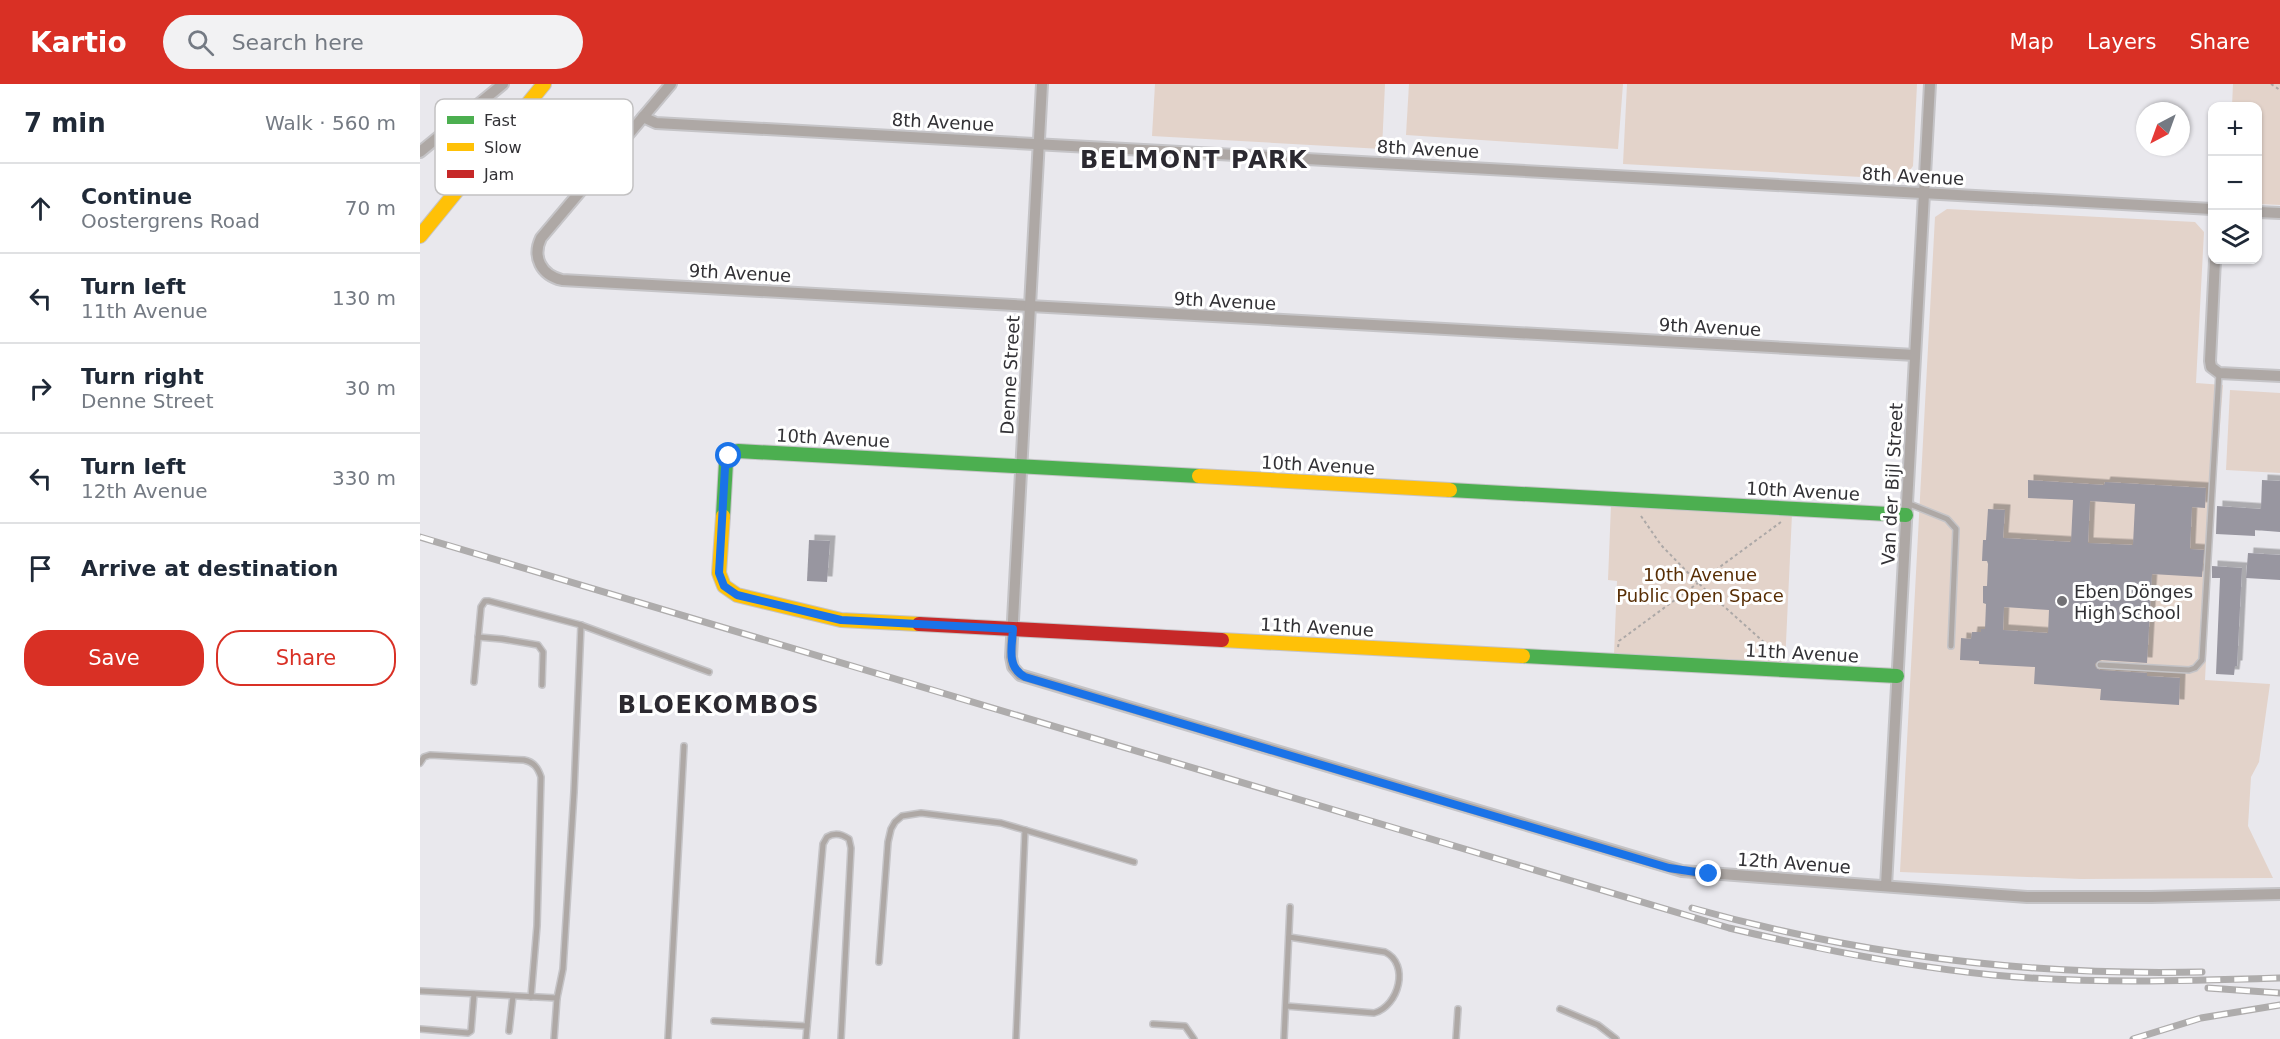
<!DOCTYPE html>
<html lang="en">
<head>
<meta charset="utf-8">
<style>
  :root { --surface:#fff; --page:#f2f2f3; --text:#1f2937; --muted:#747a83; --line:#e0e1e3; --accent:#d93025 }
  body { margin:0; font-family:"DejaVu Sans",sans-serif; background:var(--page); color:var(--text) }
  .controls { position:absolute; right:18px; top:18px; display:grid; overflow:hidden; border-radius:12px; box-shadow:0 2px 4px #0004 }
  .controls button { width:54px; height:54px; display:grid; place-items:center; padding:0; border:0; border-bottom:2px solid var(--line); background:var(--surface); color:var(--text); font:30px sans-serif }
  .compass { position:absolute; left:1716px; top:18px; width:54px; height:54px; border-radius:50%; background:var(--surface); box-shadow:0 2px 4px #0004; rotate:221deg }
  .stop { position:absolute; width:18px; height:18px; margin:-14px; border:4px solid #1a73e8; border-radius:50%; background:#fff }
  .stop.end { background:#1a73e8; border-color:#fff; box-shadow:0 2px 6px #0008 }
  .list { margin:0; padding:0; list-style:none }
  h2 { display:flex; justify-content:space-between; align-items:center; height:78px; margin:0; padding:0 24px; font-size:26px }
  h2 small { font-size:20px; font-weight:400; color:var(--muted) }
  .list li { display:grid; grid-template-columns:39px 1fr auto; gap:18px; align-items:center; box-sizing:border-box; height:90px; padding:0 24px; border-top:2px solid var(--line) }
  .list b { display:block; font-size:22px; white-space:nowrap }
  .list p { margin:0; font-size:20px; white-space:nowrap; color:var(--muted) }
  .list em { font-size:20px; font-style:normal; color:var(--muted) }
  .actions { display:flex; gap:12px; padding:18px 24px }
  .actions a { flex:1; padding:14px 0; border:2px solid var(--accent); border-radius:24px; text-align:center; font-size:21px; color:var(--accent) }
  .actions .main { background:var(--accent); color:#fff }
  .icon { flex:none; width:33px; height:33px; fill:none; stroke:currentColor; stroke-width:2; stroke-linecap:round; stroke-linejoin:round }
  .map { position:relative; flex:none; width:1860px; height:955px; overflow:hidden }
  header { display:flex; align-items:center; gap:36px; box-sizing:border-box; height:84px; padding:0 30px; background:var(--accent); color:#fff }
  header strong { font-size:28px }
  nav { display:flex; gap:33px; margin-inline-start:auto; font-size:21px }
  .search { width:420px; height:54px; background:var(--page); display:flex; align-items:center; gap:15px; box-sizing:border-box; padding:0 21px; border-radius:33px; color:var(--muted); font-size:22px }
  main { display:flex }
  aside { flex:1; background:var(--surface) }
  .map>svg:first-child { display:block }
  .green { fill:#e3d3ca }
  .building { fill:#9896a0; fill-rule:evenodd; filter:url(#shadow) }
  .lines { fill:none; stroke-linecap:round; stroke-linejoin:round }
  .lane-casing { stroke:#c5c4c7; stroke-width:8 }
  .street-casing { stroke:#c5c4c7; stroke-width:14 }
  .fast-casing { stroke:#c5c4c7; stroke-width:16 }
  .slow-casing { stroke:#c5c4c7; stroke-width:16 }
  .jam-casing { stroke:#c5c4c7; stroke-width:16 }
  .path { stroke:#aca8a7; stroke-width:2; stroke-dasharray:3 3; stroke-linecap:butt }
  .lane { stroke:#aea8a5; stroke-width:5 }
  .street { stroke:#aea8a5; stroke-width:10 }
  .fast { stroke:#4caf50; stroke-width:14 }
  .slow { stroke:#ffc107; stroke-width:14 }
  .jam { stroke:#c62828; stroke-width:14 }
  .rail-casing { stroke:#aeacac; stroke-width:7 }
  .rail { stroke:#fff; stroke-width:4.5; stroke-dasharray:14; stroke-linecap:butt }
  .route { stroke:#1a73e8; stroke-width:8 }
  .poi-dot { fill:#727175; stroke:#fff; stroke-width:2 }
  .labels { text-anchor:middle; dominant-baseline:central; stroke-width:6; stroke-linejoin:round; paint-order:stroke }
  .street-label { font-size:18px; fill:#323135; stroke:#fff }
  .park-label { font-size:18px; fill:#582e05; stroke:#fff }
  .poi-label { font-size:18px; fill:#323135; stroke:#fff; text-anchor:start }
  .district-label { font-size:24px; font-weight:bold; letter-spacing:1.5px; fill:#2b2930; stroke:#fff }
  .key { fill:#fff; stroke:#c2c1c2; stroke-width:1.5 }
  .key-label { font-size:16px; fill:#323135 }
</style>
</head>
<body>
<header>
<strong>Kartio</strong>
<div class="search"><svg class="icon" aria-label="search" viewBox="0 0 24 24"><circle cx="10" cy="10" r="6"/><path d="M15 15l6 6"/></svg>Search here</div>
<nav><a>Map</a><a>Layers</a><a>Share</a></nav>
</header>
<main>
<aside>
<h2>7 min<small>Walk · 560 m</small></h2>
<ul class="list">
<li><svg class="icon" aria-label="ahead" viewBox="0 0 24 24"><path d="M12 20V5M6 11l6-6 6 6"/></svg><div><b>Continue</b><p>Oostergrens Road</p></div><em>70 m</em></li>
<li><svg class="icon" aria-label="left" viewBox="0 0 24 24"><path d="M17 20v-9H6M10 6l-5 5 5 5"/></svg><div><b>Turn left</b><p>11th Avenue</p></div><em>130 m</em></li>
<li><svg class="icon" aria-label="right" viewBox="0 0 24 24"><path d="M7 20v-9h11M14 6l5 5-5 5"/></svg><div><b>Turn right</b><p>Denne Street</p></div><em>30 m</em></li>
<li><svg class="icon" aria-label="left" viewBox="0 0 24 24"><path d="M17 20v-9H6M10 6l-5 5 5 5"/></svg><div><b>Turn left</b><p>12th Avenue</p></div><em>330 m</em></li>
<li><svg class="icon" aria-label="arrive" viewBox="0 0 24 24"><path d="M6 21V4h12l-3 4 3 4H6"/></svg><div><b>Arrive at destination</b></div></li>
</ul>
<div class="actions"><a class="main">Save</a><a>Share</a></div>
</aside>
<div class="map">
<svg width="1860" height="955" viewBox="0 0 1860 955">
  <defs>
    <filter id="shadow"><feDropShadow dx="5.5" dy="-5.5" stdDeviation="0" flood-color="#0004"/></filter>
  </defs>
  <rect width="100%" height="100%" fill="#e9e8ed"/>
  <g class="green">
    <path d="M735,0H965L962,65L732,52Z"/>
    <path d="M989,0H1203L1198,65L986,51Z"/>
    <path d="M1207,0H1497L1493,82L1487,90L1478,95L1203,80Z"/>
    <path d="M1813,0H1860V121L1838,120V22H1812Z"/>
    <path d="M1527,125L1775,138L1784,148L1776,299L1803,301L1793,437L1785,596L1850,600L1839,678L1831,693L1828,742L1853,794L1661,795L1480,788L1515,133Z"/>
    <path d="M1810,306L1860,309V389L1806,386Z"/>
    <path d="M1191,421L1372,430L1365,580L1194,571L1197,497L1188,496Z"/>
  </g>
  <g class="building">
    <path d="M1608,396L1684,401L1685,398L1786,404L1785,424L1772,423L1770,465L1784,466L1782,493L1732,490L1727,579L1680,576L1675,580L1676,584L1680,586L1727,589V592L1760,594L1759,621L1680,616L1681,605L1614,600L1615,583L1559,580V577L1540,576L1541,554L1551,555L1552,548H1561V545H1565L1566,520L1563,519V502H1567L1568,480L1567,477H1562L1563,456H1566L1568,425L1585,426L1583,454L1651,458L1653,416L1608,414ZM1670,417L1715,420L1713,461L1668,459ZM1584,523L1629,526L1628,549L1583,546Z"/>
    <path d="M1842,396L1860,397V448L1835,446V452L1796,450L1797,422L1841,425Z"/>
    <path d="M389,456L410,457L407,498L387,497Z"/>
    <path d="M1828,469L1860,471V496L1826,494Z"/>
    <path d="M1792,482L1822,484L1817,582H1815L1814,591L1796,590L1800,494H1792Z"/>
  </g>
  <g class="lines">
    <g class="lane-casing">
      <g id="lane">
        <path d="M1487,419L1527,435L1536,445L1531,562"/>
        <path d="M58,553L82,555L118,561L123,568L122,601"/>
        <path d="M1680,581L1769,586L1775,584L1782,576L1799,289"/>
        <path d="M54,598L61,523L65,517H69L161,541L289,588"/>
        <path d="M0,679L4,673L10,671L104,676C114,678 118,684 121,693L117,842L111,913"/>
        <path d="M459,878L468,758L471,745L475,738L482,732L501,729L581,739L714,778"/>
        <path d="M0,907L137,914"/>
        <path d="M866,922L954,929C979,922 990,880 965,868L869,853"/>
        <path d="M1140,925L1178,941L1196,955"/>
        <path d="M294,937L387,942"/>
        <path d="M733,940L765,942L774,955"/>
        <path d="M0,945L48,949L51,947L54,910"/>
        <path d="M89,947L93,912"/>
        <path d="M134,955L137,914L143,885L154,708L161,541"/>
        <path d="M248,955L264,662"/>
        <path d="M386,955L403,760L407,753C415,748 422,750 429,755L431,764L421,955"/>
        <path d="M596,955L605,746"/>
        <path d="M864,955L870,823"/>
        <path d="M1036,955L1038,925"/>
      </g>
    </g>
    <g class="street-casing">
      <g id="street">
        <path d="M251,0L121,154C112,173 121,191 142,196L1495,271"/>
        <path d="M622,0L591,573L593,583L600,591L1262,787L1607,813H1731L1860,810"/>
        <path d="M223,33L236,39L1792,125"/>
        <path d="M0,68L83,0"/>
        <path d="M1838,128L1860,129"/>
        <path d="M1795,176L1790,277L1791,283L1799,289L1860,292"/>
        <path d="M1466,802L1510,0"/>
      </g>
    </g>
    <g class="fast-casing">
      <g id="fast">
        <path d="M1030,406L1486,431"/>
        <path d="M303,432L306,378L309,372L318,367L779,392"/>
        <path d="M1103,572L1477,592"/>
      </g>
    </g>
    <g class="slow-casing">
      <g id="slow">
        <path d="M0,152L124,0"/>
        <path d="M779,392L1030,406"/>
        <path d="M303,432L299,489L304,502L317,511L421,536L499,540"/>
        <path d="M802,556L1103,572"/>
      </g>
    </g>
    <g class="jam-casing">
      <path id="jam" d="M499,540L802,556"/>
    </g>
    <g class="path">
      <path d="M1851,0L1860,6"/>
      <path d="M1221,432L1241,461L1277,498L1357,570"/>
      <path d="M1198,563L1199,557L1361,438"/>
    </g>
    <use href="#lane" class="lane"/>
    <use href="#street" class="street"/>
    <use href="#fast" class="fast"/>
    <use href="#slow" class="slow"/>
    <use href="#jam" class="jam"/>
    <g class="rail-casing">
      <g id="rail">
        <path d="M0,453L1309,844C1397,865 1484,882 1573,891C1669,900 1764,897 1860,894"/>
        <path d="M1272,824C1438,871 1610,892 1782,888"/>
        <path d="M1788,904L1860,909"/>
        <path d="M1713,955L1781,934L1860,921"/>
      </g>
    </g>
    <use href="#rail" class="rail"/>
  </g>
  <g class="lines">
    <path class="route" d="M309,372L305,384L299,489L304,502L317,511L421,536L593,545C592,563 586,583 605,593L1249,784L1289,790"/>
  </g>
  <circle class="poi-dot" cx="1642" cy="517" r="6"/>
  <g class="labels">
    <g class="street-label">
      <text transform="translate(523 38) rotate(3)">8th Avenue</text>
      <text transform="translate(1008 65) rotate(3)">8th Avenue</text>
      <text transform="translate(1493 92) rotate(3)">8th Avenue</text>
      <text transform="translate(320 189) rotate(3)">9th Avenue</text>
      <text transform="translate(805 217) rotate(3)">9th Avenue</text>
      <text transform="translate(1290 243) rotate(3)">9th Avenue</text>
      <text transform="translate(590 291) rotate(-87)">Denne Street</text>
      <text transform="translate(413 354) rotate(3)">10th Avenue</text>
      <text transform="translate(898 381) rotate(3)">10th Avenue</text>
      <text transform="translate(1472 400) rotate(-87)">Van der Bijl Street</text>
      <text transform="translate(1383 407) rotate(3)">10th Avenue</text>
      <text transform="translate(897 543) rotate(3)">11th Avenue</text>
      <text transform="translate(1382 569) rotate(3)">11th Avenue</text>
      <text transform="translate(1374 779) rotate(4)">12th Avenue</text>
    </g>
    <g class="park-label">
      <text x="1280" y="490">10th Avenue<tspan x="1280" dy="21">Public Open Space</tspan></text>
    </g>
    <g class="poi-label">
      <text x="1654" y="507">Eben Dönges<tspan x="1654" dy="21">High School</tspan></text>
    </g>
    <g class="district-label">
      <text x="774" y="76">BELMONT PARK</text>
      <text x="299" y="621">BLOEKOMBOS</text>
    </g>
  </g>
  <rect x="15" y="15" width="198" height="96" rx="9" class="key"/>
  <rect x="27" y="32" width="27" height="8" fill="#4caf50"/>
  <rect x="27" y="59" width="27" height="8" fill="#ffc107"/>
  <rect x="27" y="86" width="27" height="8" fill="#c62828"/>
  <g class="key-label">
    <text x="64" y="42">Fast</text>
    <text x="64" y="69">Slow</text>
    <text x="64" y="96">Jam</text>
  </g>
</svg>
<div class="controls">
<button>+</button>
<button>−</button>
<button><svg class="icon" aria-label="layers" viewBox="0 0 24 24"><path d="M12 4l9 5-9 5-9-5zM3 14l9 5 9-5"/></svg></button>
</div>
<svg class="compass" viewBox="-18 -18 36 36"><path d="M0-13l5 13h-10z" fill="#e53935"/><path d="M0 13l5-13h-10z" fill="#747a83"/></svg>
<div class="stop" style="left:309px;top:372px"></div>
<div class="stop end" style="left:1289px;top:790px"></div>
</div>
</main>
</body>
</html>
